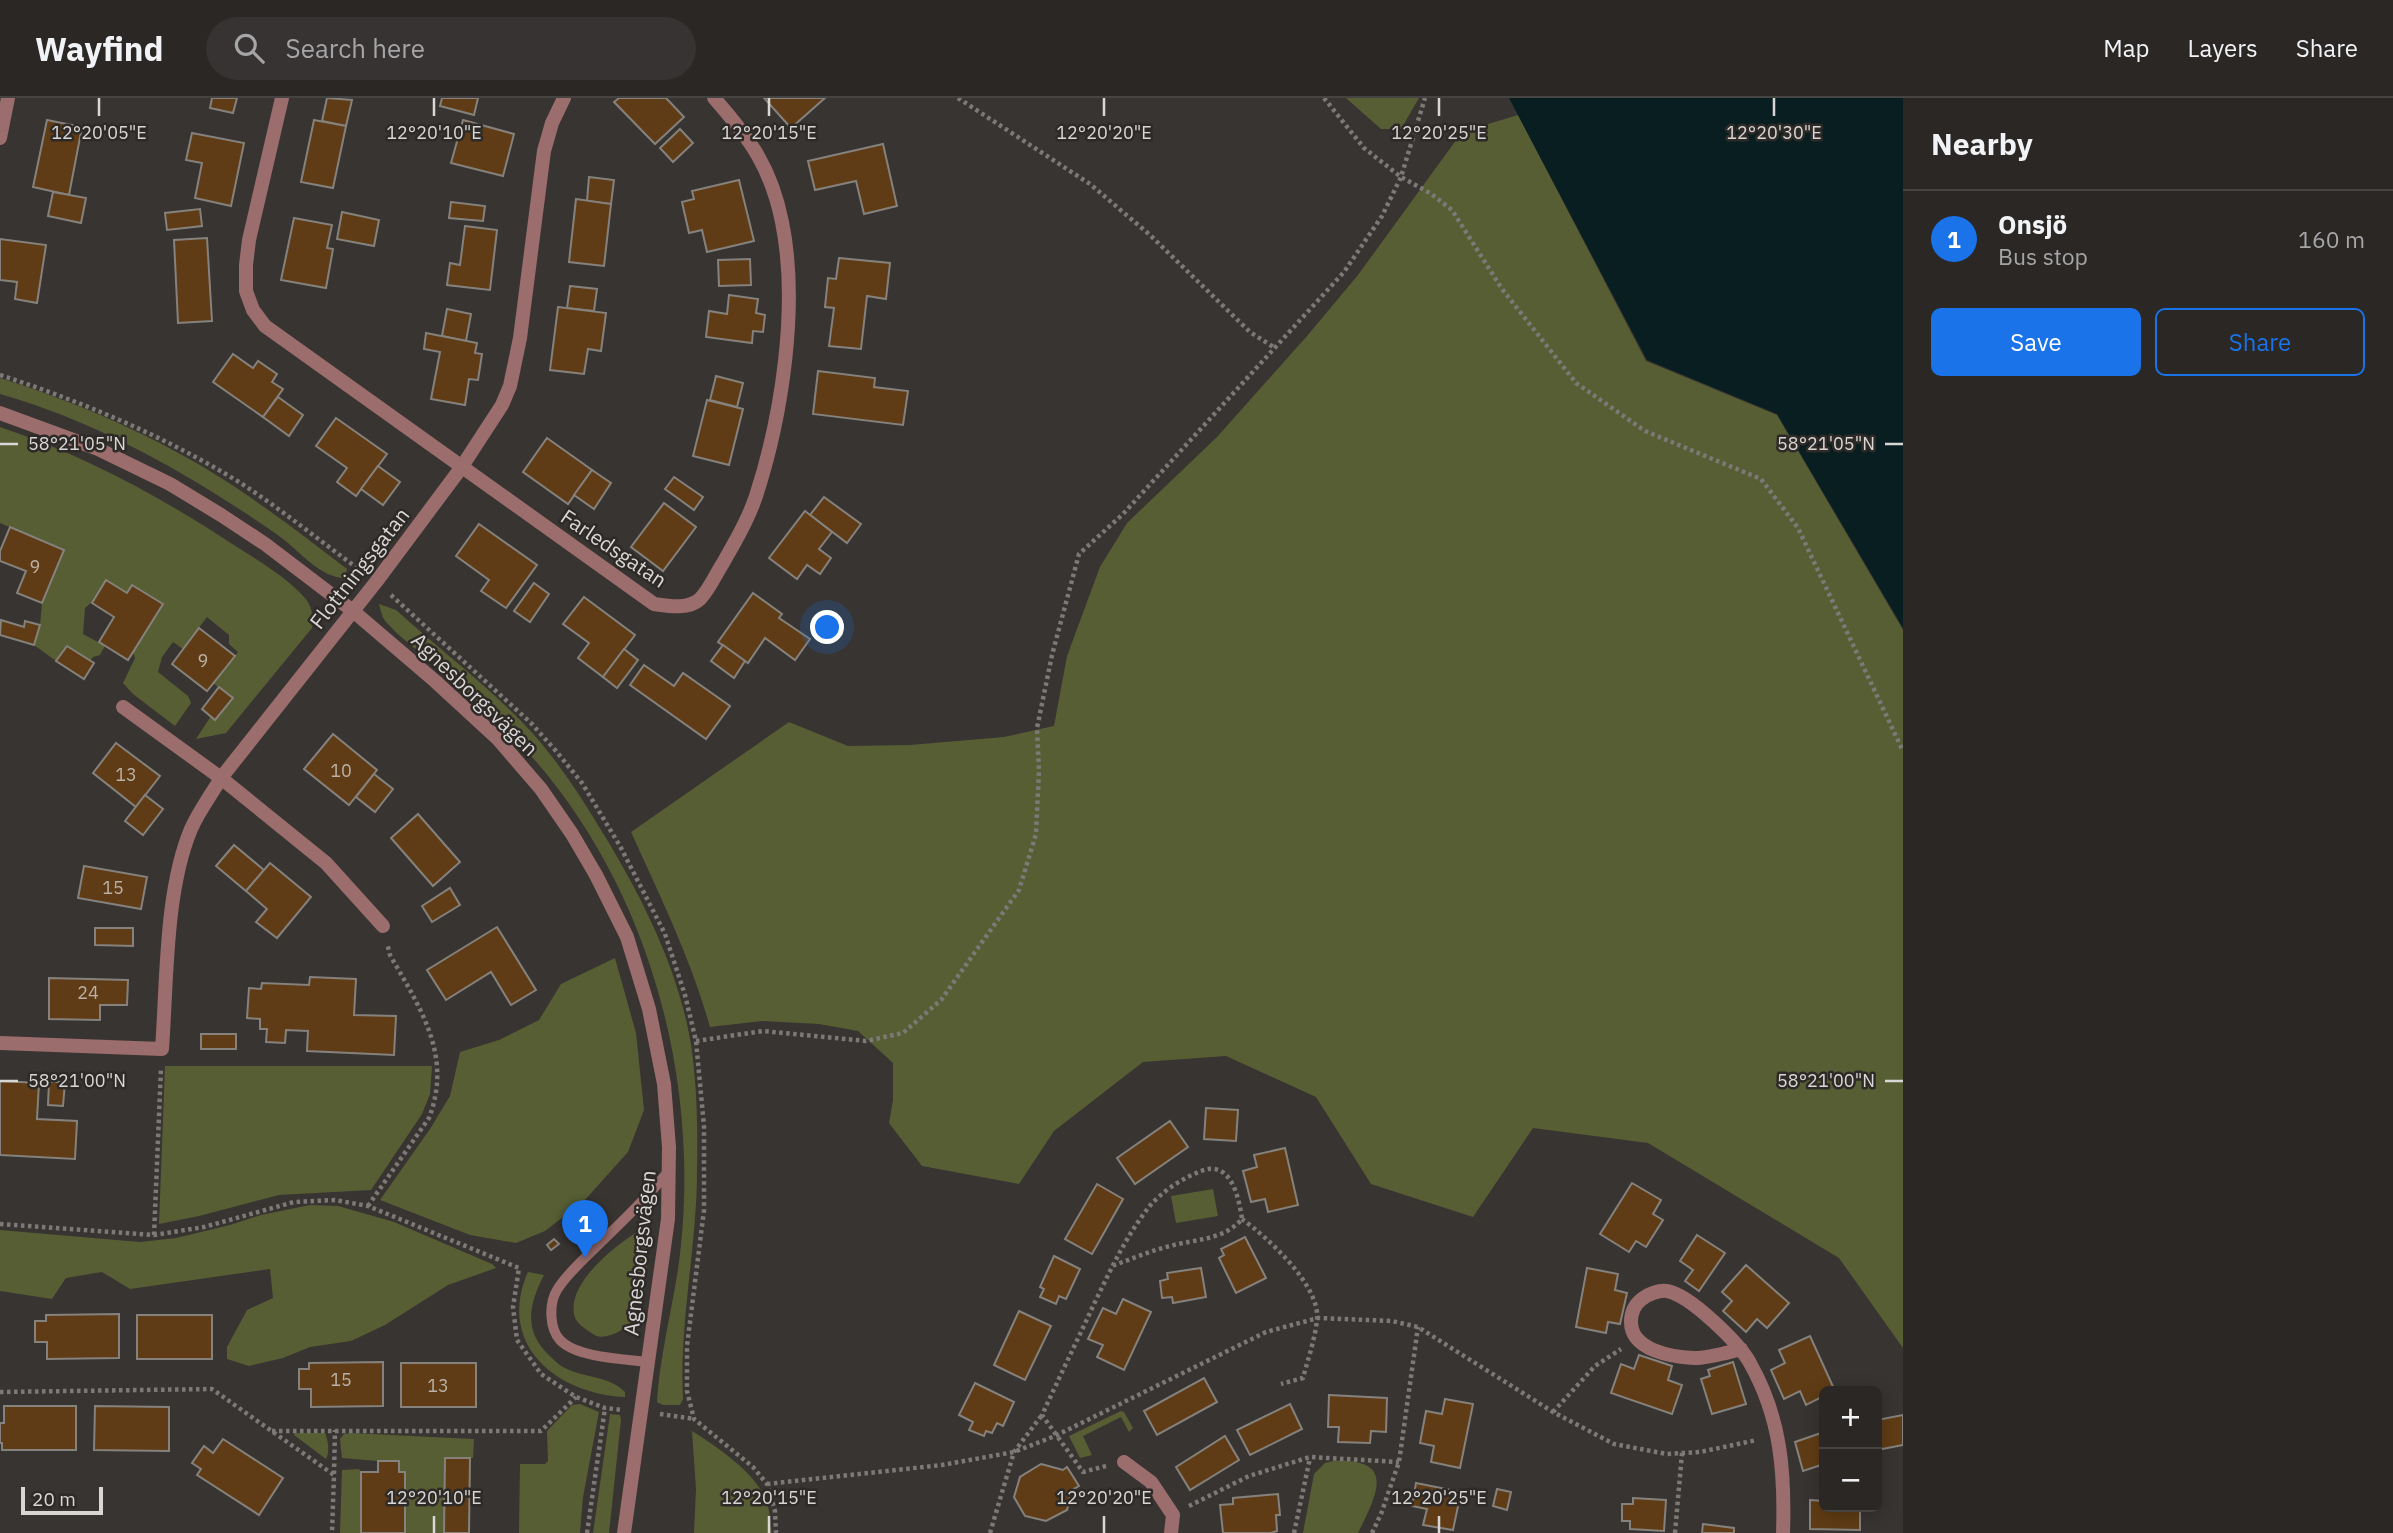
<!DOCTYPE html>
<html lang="en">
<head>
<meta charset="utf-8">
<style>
  :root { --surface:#2a2725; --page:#363332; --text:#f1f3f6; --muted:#a5a5a7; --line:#464442; --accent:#1a73e8 }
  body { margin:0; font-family:"IBM Plex Sans",sans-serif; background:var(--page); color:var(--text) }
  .controls { position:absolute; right:21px; bottom:21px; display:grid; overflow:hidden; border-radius:10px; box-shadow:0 4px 18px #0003 }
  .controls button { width:63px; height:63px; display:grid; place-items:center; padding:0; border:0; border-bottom:2px solid var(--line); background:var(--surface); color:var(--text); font:35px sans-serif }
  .scale { position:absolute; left:21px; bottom:18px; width:82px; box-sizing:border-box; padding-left:7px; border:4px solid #d9d7d5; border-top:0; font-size:19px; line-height:24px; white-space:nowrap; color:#d9d7d5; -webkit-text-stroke:5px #2e2a27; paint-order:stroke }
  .you { position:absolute; left:828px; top:530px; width:24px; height:24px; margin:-18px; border:5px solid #fff; border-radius:50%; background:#1a73e8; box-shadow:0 0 0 10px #1a73e833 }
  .badge { display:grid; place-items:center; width:46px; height:46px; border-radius:50%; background:var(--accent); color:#fff; font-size:23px; font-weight:700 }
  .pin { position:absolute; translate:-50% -58px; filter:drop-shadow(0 2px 4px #0008) }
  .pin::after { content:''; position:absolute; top:37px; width:24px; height:21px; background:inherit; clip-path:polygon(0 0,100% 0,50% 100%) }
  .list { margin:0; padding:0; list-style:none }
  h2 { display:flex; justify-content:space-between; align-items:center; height:91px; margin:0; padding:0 28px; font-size:30px }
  h2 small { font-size:23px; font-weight:400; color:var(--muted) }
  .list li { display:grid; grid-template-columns:46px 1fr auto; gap:21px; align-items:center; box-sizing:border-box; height:98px; padding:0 28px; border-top:2px solid var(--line) }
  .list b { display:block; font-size:26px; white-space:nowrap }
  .list p { margin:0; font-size:23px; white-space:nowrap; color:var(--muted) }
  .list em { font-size:23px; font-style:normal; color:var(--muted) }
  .actions { display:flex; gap:14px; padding:21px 28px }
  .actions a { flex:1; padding:16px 0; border:2px solid var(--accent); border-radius:10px; text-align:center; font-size:24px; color:var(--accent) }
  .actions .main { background:var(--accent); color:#fff }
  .icon { flex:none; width:38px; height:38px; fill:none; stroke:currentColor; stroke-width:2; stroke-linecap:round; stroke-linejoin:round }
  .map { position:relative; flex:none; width:1903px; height:1435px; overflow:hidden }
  header { display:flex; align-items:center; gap:42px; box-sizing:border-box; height:98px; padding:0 35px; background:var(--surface); border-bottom:2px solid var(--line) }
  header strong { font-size:33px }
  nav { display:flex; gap:38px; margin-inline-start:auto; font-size:24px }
  .search { width:490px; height:63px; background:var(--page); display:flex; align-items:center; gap:18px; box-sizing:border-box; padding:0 24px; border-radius:38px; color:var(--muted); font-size:26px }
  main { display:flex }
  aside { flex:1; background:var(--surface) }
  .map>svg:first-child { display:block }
  .green { fill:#575e34 }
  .water { fill:#081e21 }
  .building { fill:#5f3c15; stroke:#85817d; stroke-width:2 }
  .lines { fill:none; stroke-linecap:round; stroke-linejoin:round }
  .path { stroke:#7c7977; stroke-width:4.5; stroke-dasharray:3.5 3.5; stroke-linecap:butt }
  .service { stroke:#9b6d6c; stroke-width:10 }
  .minor { stroke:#9b6d6c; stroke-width:14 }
  .tertiary { stroke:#9b6d6c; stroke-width:14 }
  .ticks { fill:none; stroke:#d9d7d5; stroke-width:2.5 }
  .labels { text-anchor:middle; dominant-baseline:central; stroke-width:5; stroke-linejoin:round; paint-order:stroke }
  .number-label { font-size:18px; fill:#bab0a5 }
  .street-label { font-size:21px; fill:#d9d7d5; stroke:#2e2a27 }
  .ticks-label { font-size:18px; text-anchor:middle; fill:#d9d7d5; stroke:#2e2a27; stroke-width:5; stroke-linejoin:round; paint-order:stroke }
</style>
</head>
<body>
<header>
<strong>Wayfind</strong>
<div class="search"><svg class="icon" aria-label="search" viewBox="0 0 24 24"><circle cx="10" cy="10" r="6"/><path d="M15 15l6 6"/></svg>Search here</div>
<nav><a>Map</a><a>Layers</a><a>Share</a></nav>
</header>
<main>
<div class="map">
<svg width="1903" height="1435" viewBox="0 0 1903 1435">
  <rect width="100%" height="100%" fill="#383431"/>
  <g class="green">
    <path d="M1346,0H1419L1401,31H1381Z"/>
    <path d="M1518,17L1646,263L1777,317L1903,532V1250L1839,1160L1648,1045L1533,1030L1473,1119L1371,1086L1316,999L1226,958L1143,964L1054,1033L1019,1086L922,1068L889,1025L893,1002V965L858,933L819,926L762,923L710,929C691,861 660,798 631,734L789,624L848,648L910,647L1004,639L1054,628L1067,558L1100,469L1127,425L1217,339L1307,238L1358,177L1462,34Z"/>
    <path d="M0,280C79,305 160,340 229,385C270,412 308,441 347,471L345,480C320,480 299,452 279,438C195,379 99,324 0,296Z"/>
    <path d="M0,329C84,357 163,400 237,449C258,462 290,482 305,500C312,508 314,520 312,530L226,635L196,641L211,618L232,600L213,585L238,554L229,546V537L207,519L183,551L173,544L162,559L158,574L188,598L191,605L175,628L133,596L123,585L135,560L133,554L162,506L132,487L127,495L106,482L93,503L85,510L83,536L105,548L100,557L93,559L90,563L67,548L56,563L34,547L40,527L42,505L64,452L0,425Z"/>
    <path d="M379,506L396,512C438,550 483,584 523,625C554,657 578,694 601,732C641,797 678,869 691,946C697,987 698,1031 697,1073C697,1149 679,1224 683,1301L680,1307H663L657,1304C660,1251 676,1199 681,1147C699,971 645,781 524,650C498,622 469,595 440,570C423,556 402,542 387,525C382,520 381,513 379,506Z"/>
    <path d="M615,860L636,935L644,1012L628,1054L584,1103L545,1133L516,1145L470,1137L380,1102L430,1031L450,998L460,954L499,942L539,922L561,886Z"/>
    <path d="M165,968H432L430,996L422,1016L371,1092L279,1097L199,1118L159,1126Z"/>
    <path d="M1213,1091L1218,1118L1176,1125L1171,1098Z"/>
    <path d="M310,1107L338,1108L394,1124L492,1166L496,1170L448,1187L385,1227L351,1243L310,1249L283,1260L249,1268L227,1261V1249L247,1212L273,1200L270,1171L130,1191L102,1174L66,1180L52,1201L0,1193V1132L140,1144L176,1140L230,1127L261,1117Z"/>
    <path d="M645,1129L650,1133C648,1153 646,1196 640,1213C634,1227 611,1242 596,1238C595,1237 588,1233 587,1232C581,1228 575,1223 574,1216C568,1182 620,1144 645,1129Z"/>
    <path d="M528,1174L544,1177C528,1208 523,1235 552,1260C556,1264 560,1268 565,1270C584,1280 610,1278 625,1294V1299C556,1296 496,1246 528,1174Z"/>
    <path d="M580,1306L599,1314L583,1399L580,1435H519L520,1366H545L548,1363L547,1333L572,1307Z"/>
    <path d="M1121,1313L1124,1314L1133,1330L1129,1334L1121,1319L1083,1338L1092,1357L1080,1360L1069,1338Z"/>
    <path d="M610,1316L620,1317L621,1322L609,1435H593Z"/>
    <path d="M692,1333C716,1348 755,1374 766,1402C770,1411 770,1425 772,1435H694L696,1391Z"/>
    <path d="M295,1335H325C328,1342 330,1354 326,1361L294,1337Z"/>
    <path d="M350,1335L474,1341L473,1360H445L444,1435H405V1374H399L378,1363L342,1360L340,1341L344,1336Z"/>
    <path d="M1333,1363C1397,1360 1377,1396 1358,1435H1303L1314,1376L1325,1365Z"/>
    <path d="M359,1371L361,1374V1435H340L342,1372Z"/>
  </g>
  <path class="water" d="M1509,0H1903V530L1777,316L1647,262Z"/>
  <g class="building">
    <path d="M212,0H237L233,15L210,10Z"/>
    <path d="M327,0L352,2L346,28L322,23Z"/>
    <path d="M442,0H478L474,17L440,8Z"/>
    <path d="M619,0H666L684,19L655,46L614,4Z"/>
    <path d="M764,0H825L791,30Z"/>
    <path d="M47,22L82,29L69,97L33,89Z"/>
    <path d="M314,22L346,28L333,90L301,84Z"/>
    <path d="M463,22L514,36L503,78L451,65Z"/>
    <path d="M680,31L693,45L673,64L660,50Z"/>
    <path d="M192,35L244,45L231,108L195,100L202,65L186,62Z"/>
    <path d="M883,46L897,108L864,116L856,83L815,92L808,63Z"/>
    <path d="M589,79L614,82L611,106L587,103Z"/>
    <path d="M739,82L754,143L707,154L702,132L689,135L682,104L694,101L692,93Z"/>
    <path d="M53,94L86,100L81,125L48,118Z"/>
    <path d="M576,101L611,106L604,168L569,164Z"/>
    <path d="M451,104L485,108L483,123L449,120Z"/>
    <path d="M200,111L202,128L167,132L165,115Z"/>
    <path d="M342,114L379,122L374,148L337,141Z"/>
    <path d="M294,120L332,127L327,150L333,151L326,190L281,182Z"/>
    <path d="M465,128L497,132L490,192L447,187L450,165L460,167Z"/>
    <path d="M207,140L212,223L178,225L174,142Z"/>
    <path d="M0,141L46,147L37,205L15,201L17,184L0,182Z"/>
    <path d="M839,160L890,165L886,201L867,198L861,251L829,248L834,210L825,209L828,180L836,181Z"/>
    <path d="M750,161L751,187L719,188L718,162Z"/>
    <path d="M570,188L597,191L594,213L567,210Z"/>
    <path d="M729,197L758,201L756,215L765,217L763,234L753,233L752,245L706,239L709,213L727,216Z"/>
    <path d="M558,209L606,215L601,253L588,251L584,276L550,272Z"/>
    <path d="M447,211L471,216L466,243L442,238Z"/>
    <path d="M426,235L477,245L475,255L482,256L478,282L469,281L465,307L431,301L440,254L424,251Z"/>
    <path d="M233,256L253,270L258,263L277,276L272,284L283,291L263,319L213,284Z"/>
    <path d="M818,273L875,280L874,289L908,293L903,327L813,316Z"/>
    <path d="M716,278L743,285L737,309L710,302Z"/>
    <path d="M278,299L303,317L289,338L263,319Z"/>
    <path d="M707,302L743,311L729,367L693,358Z"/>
    <path d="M336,320L387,356L356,398L337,384L347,370L316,348Z"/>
    <path d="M547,340L592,372L568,406L523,374Z"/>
    <path d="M378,368L400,384L383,407L361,391Z"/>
    <path d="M592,372L611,385L594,411L574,397Z"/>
    <path d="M674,379L703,399L694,412L665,391Z"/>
    <path d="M824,399L861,426L847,445L810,417Z"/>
    <path d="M664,405L696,429L663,473L631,449Z"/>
    <path d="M805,413L832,434L819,451L831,460L820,476L807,467L797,481L769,460Z"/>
    <path d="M479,426L537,467L506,510L481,493L489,482L456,458Z"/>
    <path d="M10,429L64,452L42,505L17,495L26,473L0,463V453Z"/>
    <path d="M106,482L127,495L132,487L163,506L128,562L99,544L114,519L92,505Z"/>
    <path d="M534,485L549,496L530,524L514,513Z"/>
    <path d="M753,495L782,516L779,520L810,541L795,562L765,540L748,565L718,544Z"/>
    <path d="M584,499L635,537L603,579L578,560L589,545L563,526Z"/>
    <path d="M1,522L24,529L25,523L40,527L34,547L0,537Z"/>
    <path d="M199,530L235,558L207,593L172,566Z"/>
    <path d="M723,547L745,563L734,580L711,563Z"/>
    <path d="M67,548L94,565L84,581L56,563Z"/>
    <path d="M624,551L638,562L617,590L603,579Z"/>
    <path d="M644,567L674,588L683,575L730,608L706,641L630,587Z"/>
    <path d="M219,589L233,600L215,622L202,611Z"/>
    <path d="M333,636L377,672L349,707L304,671Z"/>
    <path d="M116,645L160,678L136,709L93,675Z"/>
    <path d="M374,676L393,691L375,714L356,699Z"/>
    <path d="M145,697L163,711L143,737L125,723Z"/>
    <path d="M418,716L460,764L433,788L391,740Z"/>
    <path d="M234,747L264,772L246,793L216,768Z"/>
    <path d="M270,765L311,799L277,840L256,824L267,811L246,793Z"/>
    <path d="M84,768L147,779L141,811L78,800Z"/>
    <path d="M450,790L460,807L432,824L422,808Z"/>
    <path d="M497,829L536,892L511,907L491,874L446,902L427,872Z"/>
    <path d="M95,830H133V848L95,847Z"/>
    <path d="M310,879L356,881L354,917L396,918L394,957L307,953L308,933L286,932L285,945L266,944L267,931H260V921L247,920L249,890L261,891L262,885L309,887Z"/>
    <path d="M49,880L128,882L127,907H100V922L49,921Z"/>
    <rect x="201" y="936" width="35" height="15"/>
    <path d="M0,983L39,985L37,1021L77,1023L75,1061L0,1057Z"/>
    <path d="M49,984H65L63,1008L48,1007Z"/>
    <path d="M1206,1010L1238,1012L1236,1043L1204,1041Z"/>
    <path d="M1170,1023L1188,1049L1135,1086L1117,1060Z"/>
    <path d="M1285,1050L1298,1107L1268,1114L1265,1101L1251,1104L1243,1073L1257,1069L1254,1057Z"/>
    <path d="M1632,1085L1661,1102L1653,1116L1663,1122L1646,1149L1636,1143L1629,1154L1600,1136Z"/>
    <path d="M1097,1086L1123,1101L1092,1156L1065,1141Z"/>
    <path d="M1697,1137L1725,1155L1699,1193L1685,1183L1693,1172L1680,1163Z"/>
    <path d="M1245,1139L1266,1180L1236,1195L1219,1160L1224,1157L1221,1151Z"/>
    <path d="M554,1141L559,1146L551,1152L547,1147Z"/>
    <path d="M1054,1158L1080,1171L1066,1201L1059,1198L1056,1206L1040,1199L1044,1191L1040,1189Z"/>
    <path d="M1746,1167L1789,1205L1767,1230L1757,1221L1746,1234L1723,1213L1732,1203L1722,1194Z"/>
    <path d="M1201,1170L1206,1199L1173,1205L1172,1199L1162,1200L1160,1183L1168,1181L1167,1175Z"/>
    <path d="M1587,1170L1618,1176L1615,1192L1627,1195L1620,1226L1608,1224L1606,1235L1576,1229Z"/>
    <path d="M1123,1201L1151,1214L1124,1272L1097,1259L1103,1247L1088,1241L1103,1210L1116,1216Z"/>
    <path d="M1019,1213L1051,1228L1025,1282L994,1267Z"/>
    <path d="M119,1216V1260L47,1261V1244H35V1223H46V1217Z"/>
    <rect x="137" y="1217" width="75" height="44"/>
    <path d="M1810,1238L1835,1293H1824V1298L1806,1307L1800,1293L1784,1301L1771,1272L1785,1265L1779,1252Z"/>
    <path d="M1639,1257L1672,1268L1668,1282L1682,1287L1672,1316L1611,1295L1621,1266L1634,1271Z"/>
    <path d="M383,1264V1308L311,1309V1291H299V1271H309V1265Z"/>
    <path d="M1733,1264L1746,1306L1712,1316L1701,1281L1710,1278L1708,1272Z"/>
    <rect x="401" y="1265" width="75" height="44"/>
    <path d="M1204,1280L1217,1304L1157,1337L1144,1313Z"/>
    <path d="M975,1285L1014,1304L1003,1328L997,1325L992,1335L986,1333L984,1338L969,1332L973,1324L959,1317Z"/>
    <path d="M1329,1297L1387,1300L1386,1334L1371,1333L1370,1345L1338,1344L1339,1329H1328Z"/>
    <path d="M1445,1301L1473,1306L1460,1370L1431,1364L1434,1348L1420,1345L1426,1313L1442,1316Z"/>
    <path d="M1290,1306L1302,1331L1250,1357L1237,1332Z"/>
    <path d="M4,1308H76V1352H2V1345H0V1325H4Z"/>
    <path d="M95,1308L169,1309V1353L94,1352Z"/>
    <path d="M1903,1317V1347L1877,1352V1322Z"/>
    <path d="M1824,1334V1366L1803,1373L1795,1344Z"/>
    <path d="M1225,1338L1239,1362L1190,1392L1176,1369Z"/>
    <path d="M223,1341L283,1380L259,1417L197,1377L201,1371L192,1365L204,1348L213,1355Z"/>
    <path d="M445,1360H470L469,1435H444Z"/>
    <path d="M378,1363H399V1374H405V1435H361V1374H378Z"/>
    <path d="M1041,1366L1063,1372L1067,1369L1079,1388L1072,1392L1067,1412L1046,1423L1025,1418L1014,1399L1020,1379Z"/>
    <path d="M1416,1385L1461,1394L1453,1432L1423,1427L1427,1411L1412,1408Z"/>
    <path d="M1497,1391L1511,1394L1507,1412L1493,1408Z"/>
    <path d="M1278,1396L1280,1417H1276L1277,1433L1271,1435H1223L1220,1407L1233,1406V1400Z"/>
    <path d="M1633,1400L1666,1402L1664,1433L1630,1431V1423H1622V1406H1633Z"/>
    <path d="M1810,1402L1824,1403V1409H1860V1432L1810,1431Z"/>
    <path d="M1703,1426L1734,1430V1435H1702Z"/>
  </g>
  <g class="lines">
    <g class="path">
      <path d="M958,0L1090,86L1150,137L1250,234L1275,250"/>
      <path d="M1324,0L1364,50L1401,79L1430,95L1452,112L1502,191L1576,285L1645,333L1761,381L1798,430L1903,653"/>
      <path d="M0,277C83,304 164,338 239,384C281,411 320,443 360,472"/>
      <path d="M391,497L531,625L556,653L582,685L620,748L665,836L685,897L696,943L704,1028V1112L687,1248V1293L694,1321L753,1369L767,1386L775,1413L776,1435"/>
      <path d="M696,943L763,933L866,943L903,935L941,902L1019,792L1036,736L1039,672L1037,630L1052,557L1079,456L1123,416L1344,174L1382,118L1401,79L1425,0"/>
      <path d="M368,1108L429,1020C453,957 420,910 390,857L387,845"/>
      <path d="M1242,1121C1267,1139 1321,1188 1317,1222C1315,1241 1308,1261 1303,1280L1281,1286"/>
      <path d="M0,1126L154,1137L204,1129L294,1104L335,1102L368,1108L519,1170L513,1209L517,1242L541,1276L576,1299L605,1310L623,1312"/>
      <path d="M154,1137L161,970"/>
      <path d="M0,1294L212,1291L334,1377L332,1435"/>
      <path d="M1553,1314L1595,1268L1621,1251"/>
      <path d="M660,1316L694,1321"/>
      <path d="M272,1333H541L576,1299"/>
      <path d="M1106,1368L1083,1374L1042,1317C1059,1280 1077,1243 1094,1206C1110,1173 1126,1138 1149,1109C1162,1093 1183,1080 1201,1073C1231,1061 1239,1100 1242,1121C1224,1142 1196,1141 1170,1148C1150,1153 1131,1161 1112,1168"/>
      <path d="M334,1376L335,1332"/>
      <path d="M767,1386L942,1367L1014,1354L1055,1338L1266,1234L1318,1220L1392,1223L1418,1229L1553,1314L1614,1346L1667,1356L1700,1354L1757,1342"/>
      <path d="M1189,1408L1249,1378L1310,1359L1399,1364"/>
      <path d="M587,1435L605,1310"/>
      <path d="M990,1435L1014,1354L1042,1317"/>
      <path d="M1294,1435L1310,1360"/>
      <path d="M1372,1435L1381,1416L1399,1364L1418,1229"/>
      <path d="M1675,1435L1682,1355"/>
    </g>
    <path class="service" d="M648,1264C625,1261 577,1260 560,1242C549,1230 549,1205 557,1192C566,1177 581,1164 593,1152C619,1126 647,1101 670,1071"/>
    <g class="minor">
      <path d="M282,0L249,142L246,167V193L253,212L265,228L654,506C668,508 688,512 700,501C709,492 716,476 723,465C735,444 748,422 756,398C782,318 799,207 782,124C771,69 750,41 714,0"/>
      <path d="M0,40L8,0"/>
      <path d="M123,609L221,680L326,765L383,828"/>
      <path d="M0,945L162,951C167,883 165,793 191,731C199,713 211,697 221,680L376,484L461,370L502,307L510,288L520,240L544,53L552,25L564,0"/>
      <path d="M1741,1251C1725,1255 1709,1260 1694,1260C1671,1259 1631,1252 1631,1224C1631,1214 1634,1207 1642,1201C1648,1196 1659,1192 1667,1193C1690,1197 1739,1245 1750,1265C1781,1320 1785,1374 1783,1435"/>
      <path d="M1124,1364L1151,1384L1173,1417L1171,1435"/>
    </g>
    <path class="tertiary" d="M0,315L98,351L170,386L221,417L265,446L353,513L435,583L497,640L541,691L572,736L596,777L627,839L649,911L664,986L669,1049L668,1121L624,1435"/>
  </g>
  <path class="ticks" d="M99,0V18M434,0V18M769,0V18M1104,0V18M1439,0V18M1774,0V18M0,346H18M1885,346H1903M0,983H18M1885,983H1903M434,1418V1435M769,1418V1435M1104,1418V1435M1439,1418V1435"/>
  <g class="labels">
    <g class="number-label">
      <text x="35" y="468">9</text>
      <text x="203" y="562">9</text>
      <text x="341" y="672">10</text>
      <text x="126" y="676">13</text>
      <text x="113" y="789">15</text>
      <text x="88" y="894">24</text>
      <text x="341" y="1281">15</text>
      <text x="438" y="1287">13</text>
    </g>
    <g class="street-label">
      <text transform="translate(614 450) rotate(34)">Farledsgatan</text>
      <text transform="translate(359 470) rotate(-52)">Flottningsgatan</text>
      <text transform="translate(475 596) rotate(44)">Agnesborgsvägen</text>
      <text transform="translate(639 1155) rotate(-84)">Agnesborgsvägen</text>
    </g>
  </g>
  <g class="ticks-label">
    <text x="99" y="41">12°20'05"E</text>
    <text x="434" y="41">12°20'10"E</text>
    <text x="769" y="41">12°20'15"E</text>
    <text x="1104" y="41">12°20'20"E</text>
    <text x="1439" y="41">12°20'25"E</text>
    <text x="1774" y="41">12°20'30"E</text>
    <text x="77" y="352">58°21'05"N</text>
    <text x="1826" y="352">58°21'05"N</text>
    <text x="77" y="989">58°21'00"N</text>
    <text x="1826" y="989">58°21'00"N</text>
    <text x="434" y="1406">12°20'10"E</text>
    <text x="769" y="1406">12°20'15"E</text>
    <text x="1104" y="1406">12°20'20"E</text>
    <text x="1439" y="1406">12°20'25"E</text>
  </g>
</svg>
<div class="controls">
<button>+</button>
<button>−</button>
</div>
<div class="scale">20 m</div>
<div class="you"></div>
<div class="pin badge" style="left:585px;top:1160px">1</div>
</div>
<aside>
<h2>Nearby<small></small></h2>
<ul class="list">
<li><span class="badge">1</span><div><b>Onsjö</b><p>Bus stop</p></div><em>160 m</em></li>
</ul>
<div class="actions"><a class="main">Save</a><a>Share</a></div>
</aside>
</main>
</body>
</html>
